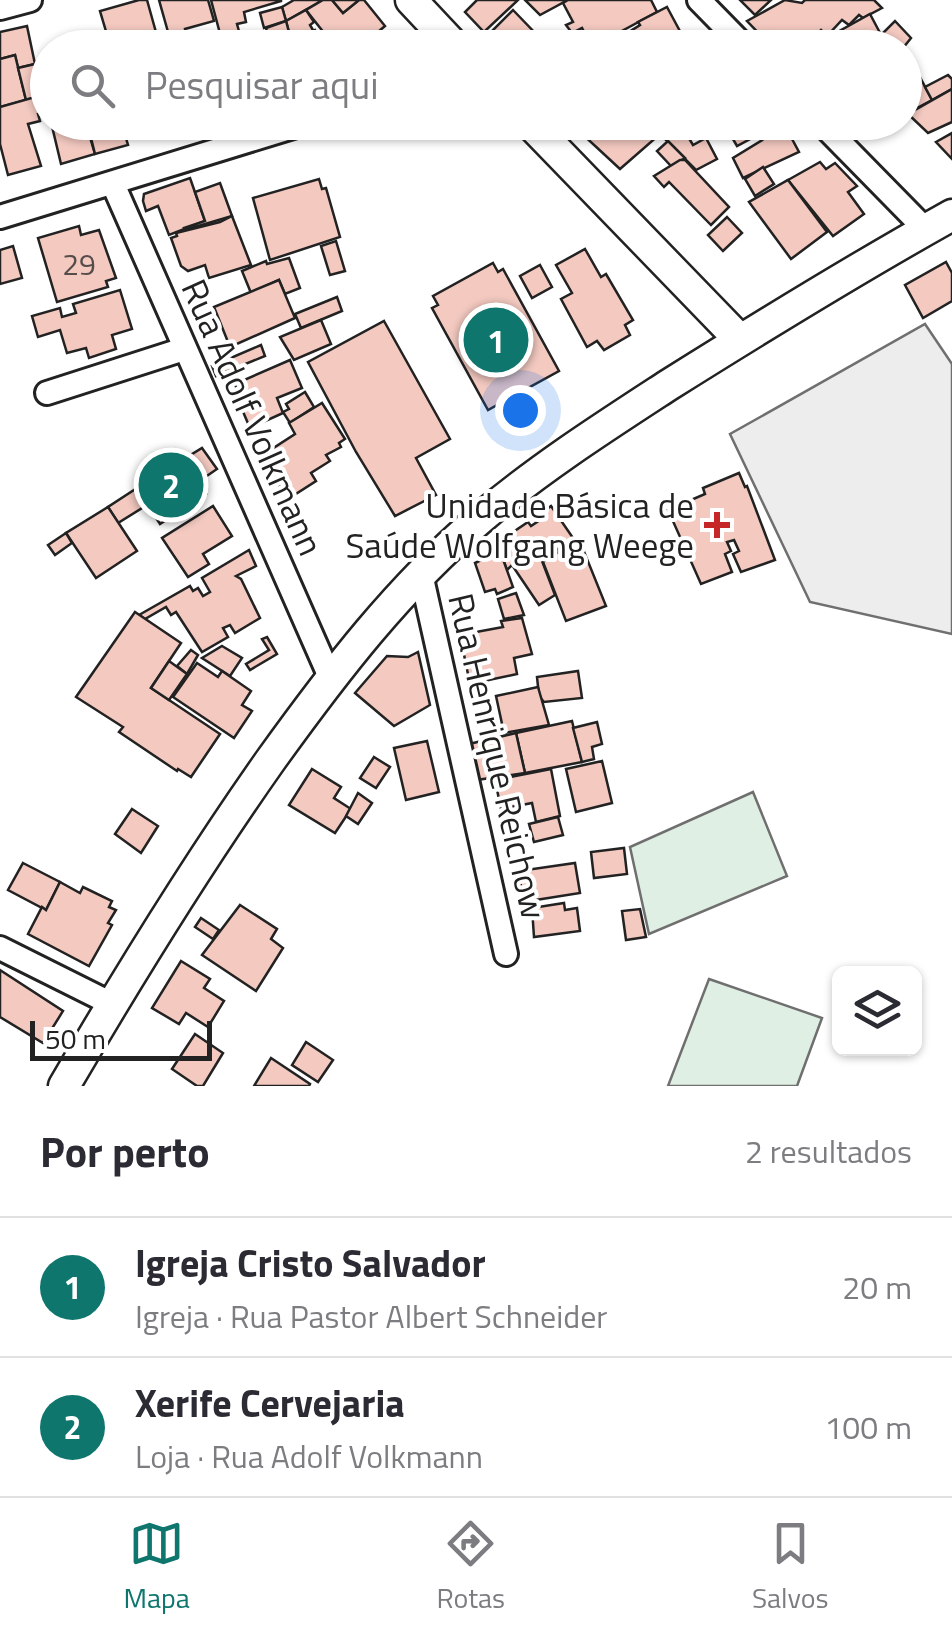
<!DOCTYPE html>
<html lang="pt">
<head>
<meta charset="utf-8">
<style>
  :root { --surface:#fff; --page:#f7f7f7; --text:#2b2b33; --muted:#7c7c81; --line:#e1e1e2; --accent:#0f766e }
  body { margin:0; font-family:"Titillium Web",sans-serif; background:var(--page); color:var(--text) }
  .controls { position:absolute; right:30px; bottom:30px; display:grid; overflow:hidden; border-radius:15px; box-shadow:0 2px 8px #0004 }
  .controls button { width:90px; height:90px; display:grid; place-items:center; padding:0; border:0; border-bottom:2px solid var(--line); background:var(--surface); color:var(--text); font:50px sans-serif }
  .scale { position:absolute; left:30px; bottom:25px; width:182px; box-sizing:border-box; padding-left:10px; border:5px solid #222; border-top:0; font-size:28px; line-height:35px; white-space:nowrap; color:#222; -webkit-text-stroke:8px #fff; paint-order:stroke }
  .you { position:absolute; left:520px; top:410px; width:35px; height:35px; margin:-25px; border:8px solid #fff; border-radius:50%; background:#1a73e8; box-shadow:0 0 0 15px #1a73e833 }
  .badge { display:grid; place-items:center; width:65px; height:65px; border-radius:50%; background:var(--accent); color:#fff; font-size:32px; font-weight:700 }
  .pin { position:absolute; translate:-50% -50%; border:5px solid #fff; box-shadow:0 2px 10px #0006 }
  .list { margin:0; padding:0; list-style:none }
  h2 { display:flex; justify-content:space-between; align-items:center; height:130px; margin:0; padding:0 40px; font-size:42px }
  h2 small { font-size:32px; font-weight:400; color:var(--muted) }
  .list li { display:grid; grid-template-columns:65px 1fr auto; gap:30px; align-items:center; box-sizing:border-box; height:140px; padding:0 40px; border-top:2px solid var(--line) }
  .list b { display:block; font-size:38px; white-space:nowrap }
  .list p { margin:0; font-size:32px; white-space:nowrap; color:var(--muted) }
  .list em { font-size:32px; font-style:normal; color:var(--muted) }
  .icon { flex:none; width:55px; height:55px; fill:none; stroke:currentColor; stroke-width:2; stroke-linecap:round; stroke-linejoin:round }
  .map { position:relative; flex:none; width:952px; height:1086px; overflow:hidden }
  .search { position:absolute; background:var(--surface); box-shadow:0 2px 8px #0004; left:30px; right:30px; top:30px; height:110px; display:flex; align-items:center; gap:25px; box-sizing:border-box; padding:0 35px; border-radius:55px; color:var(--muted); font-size:38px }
  .sheet { height:410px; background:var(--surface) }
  nav { display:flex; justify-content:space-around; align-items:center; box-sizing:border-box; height:140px; border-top:2px solid var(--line); background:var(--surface); font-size:28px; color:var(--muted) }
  nav a { display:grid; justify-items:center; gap:5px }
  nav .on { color:var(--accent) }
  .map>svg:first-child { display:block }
  .green { fill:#e0efe3; stroke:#6f6f6f; stroke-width:2.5 }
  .parking { fill:#ededed; stroke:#6f6f6f; stroke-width:2.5 }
  .building { fill:#f3c9c0; stroke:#222; stroke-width:2.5 }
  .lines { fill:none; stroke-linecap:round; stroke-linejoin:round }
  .street-casing { stroke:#222; stroke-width:28 }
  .secondary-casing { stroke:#222; stroke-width:35 }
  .street { stroke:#fff; stroke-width:22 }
  .secondary { stroke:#fff; stroke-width:30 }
  .poi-dot { fill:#c62828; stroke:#fff; stroke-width:4 }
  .labels { text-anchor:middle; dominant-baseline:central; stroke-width:8; stroke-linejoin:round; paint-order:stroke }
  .number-label { font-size:30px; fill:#564c4a }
  .street-label { font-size:35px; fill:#222; stroke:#fff }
  .poi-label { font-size:35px; fill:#222; stroke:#fff; text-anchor:end }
</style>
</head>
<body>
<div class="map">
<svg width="952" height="1086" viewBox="0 0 952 1086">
  <rect width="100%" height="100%" fill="#fff"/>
  <g class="green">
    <path d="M753,792L787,876L649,934L630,847Z"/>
    <path d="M709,979L822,1018L797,1086H668Z"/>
  </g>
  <path class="parking" d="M925,324L952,364V634L810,602L730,434Z"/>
  <g class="building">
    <path d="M139,0H147L159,43L144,47L142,41L111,48L100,11Z"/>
    <path d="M159,0H208L214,21L185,29L186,34L170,39Z"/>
    <path d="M211,0H281V1L244,12L246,22L237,24L240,35L222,41Z"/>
    <path d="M294,0H323L286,21L282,7Z"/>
    <path d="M323,0H332L343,13L359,0H364L385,26L359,48H336L306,10Z"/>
    <path d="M332,0H359L343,13Z"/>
    <path d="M477,0H518L484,32L465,12Z"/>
    <path d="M525,0H568L540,15Z"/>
    <path d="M568,0H651L657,12L592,47L582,28L572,33L566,25L573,22L563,3Z"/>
    <path d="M740,0H771L755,15Z"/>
    <path d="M785,0L802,3L805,0H874L882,8L863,18L859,15L849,25L842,20L827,36L821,30L816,35L822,41L809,48H790L774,32L770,45L747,21Z"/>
    <path d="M282,7L286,21L264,28L260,13Z"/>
    <path d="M667,7L689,48H603L640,25L638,22Z"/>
    <path d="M306,10L314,22L310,25L313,30L296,40L293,34L290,36L286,21Z"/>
    <path d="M513,10L538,36L527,48H498L487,36Z"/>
    <path d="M870,14L888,48H840L834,34Z"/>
    <path d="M286,21L290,36L293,48H278L276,41L270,43L266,28Z"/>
    <path d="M895,21L911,38L903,48H888L881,35Z"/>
    <path d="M27,26L35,64L18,68L15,55L0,59V32Z"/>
    <path d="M315,30L325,48H302L298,41Z"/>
    <path d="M834,34L840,48H809L822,41Z"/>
    <path d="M234,37L237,48H199L222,41Z"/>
    <path d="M15,55L26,100L0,107V59Z"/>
    <path d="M905,59L908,64L912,62L932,100L917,108L914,104L904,109Z"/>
    <path d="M48,62V93L43,95L36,65Z"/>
    <path d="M35,64L43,95L26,100L18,68Z"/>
    <path d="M948,75L952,79V89L932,100L925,87Z"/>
    <path d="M952,89V122L928,133L908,114Z"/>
    <path d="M42,95L46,112L38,114L40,121L28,124L41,166L8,175L0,144V107Z"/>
    <path d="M51,122L86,124L95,154L61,164Z"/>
    <path d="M121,122L128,145L95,154L87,122Z"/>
    <path d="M590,122H646L659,135L620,169L580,132Z"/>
    <path d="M723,122H768L771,128L737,146Z"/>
    <path d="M785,126L799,152L743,178L733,158Z"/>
    <path d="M684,130L693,145L706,138L717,159L696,170L666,140Z"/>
    <path d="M952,133V159L936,142Z"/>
    <path d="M668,141L685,158L671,166L657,151Z"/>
    <path d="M680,160H685L729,207L711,225L669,182L664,187L654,176Z"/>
    <path d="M820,162L826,169L835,163L857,186L848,192L864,214L833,236L788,180Z"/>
    <path d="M763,167L774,184L755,196L745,179Z"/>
    <path d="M190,178L205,221L169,235L158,206L146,211L143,201L144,194Z"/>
    <path d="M319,179L322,189L326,188L340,237L270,260L253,198Z"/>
    <path d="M788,180L827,232L791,259L749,202Z"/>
    <path d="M220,183L232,216L185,230L184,228L205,221L195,192Z"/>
    <path d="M232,216L251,265L209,278L205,265L188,271L181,266L171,238L177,236L176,233L220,222Z"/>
    <path d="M727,217L742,233L723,251L708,235Z"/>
    <path d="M79,226L81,235L99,230L116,278L106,281L108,287L57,302L38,238Z"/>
    <path d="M336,241L345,271L330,275L321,246Z"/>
    <path d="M13,246L22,278L0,284V250Z"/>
    <path d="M585,249L601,277L606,274L633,320L625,325L630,335L604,350L597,341L587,347L561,299L572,293L556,265Z"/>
    <path d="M289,258L300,288L285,294L279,280L251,293L242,271L266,261L267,264Z"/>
    <path d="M946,262L952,273V301L923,318L905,285Z"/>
    <path d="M493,263L498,272L503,269L559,371L488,410L432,308L438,305L433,296Z"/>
    <path d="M540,265L552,287L532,298L520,276Z"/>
    <path d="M279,280L295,318L230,347L214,307Z"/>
    <path d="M120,290L132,329L112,335L116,349L89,358L86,348L67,353L60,330L38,337L32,316L60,308L62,317L76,313L73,304Z"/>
    <path d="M337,297L342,311L301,328L295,314Z"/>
    <path d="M321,320L331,344L294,360L280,337Z"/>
    <path d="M384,321L450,439L416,458L436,495L395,516L356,452L308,362Z"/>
    <path d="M261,345L265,356L216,376L212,366Z"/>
    <path d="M290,360L302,388L277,398L283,413L250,428L235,393H238L235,384Z"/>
    <path d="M305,392L314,407L290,423L283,412L289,409L286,404Z"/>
    <path d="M322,403L345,439L339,443L341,447L326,455L330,461L311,473L316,481L288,499L263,461L275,454L272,449L295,434L289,423Z"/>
    <path d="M202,448L217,469L198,482L206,494L160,524L137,488Z"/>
    <path d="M739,473L745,487L747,486L775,560L741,572L733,554L739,551L734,540L727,542L731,551L725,554L732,572L701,584L668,510L705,494L703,488Z"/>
    <path d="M137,488L147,505L118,523L108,507Z"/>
    <path d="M213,506L232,536L203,554L209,564L188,577L162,538Z"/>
    <path d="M551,506L573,538L542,561L555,595L539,605L512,565L507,570L497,543L528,522L531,526L537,522L534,519Z"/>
    <path d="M108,507L137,551L96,578L66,533Z"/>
    <path d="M66,533L72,543L55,555L48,545Z"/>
    <path d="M574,542L578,551L583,549L606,606L566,621L543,562Z"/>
    <path d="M249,550L256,566L236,576L241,579L260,618L235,633L230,625L223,628L228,637L202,652L176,612L171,615L166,607L145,619L139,615L190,586L193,591L198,588L203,596L210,592L202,578Z"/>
    <path d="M500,551L513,587L497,594L495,589L485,592L475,563Z"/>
    <path d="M516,593L524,615L504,619L498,599Z"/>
    <path d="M135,612L181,643L151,688L220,734L191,777L178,769L177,771L119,732L123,727L76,697Z"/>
    <path d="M522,618L532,654L514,658L517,674L470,684L460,635L503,627L501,621Z"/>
    <path d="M267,637L277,654L250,670L246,664L269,650L262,639Z"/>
    <path d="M222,646L242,658L230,676L202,658Z"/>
    <path d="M191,650L198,655L187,674L177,666Z"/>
    <path d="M418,652L430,705L394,726L355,693L387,656L408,657Z"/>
    <path d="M169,661L187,674L169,700L151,688Z"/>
    <path d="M197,663L218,677L222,671L251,691L242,705L252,711L234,738L173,697Z"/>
    <path d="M578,671L582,698L544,702L539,696L537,677Z"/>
    <path d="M538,687L549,725L504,733L496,696Z"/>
    <path d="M572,721L582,762L525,773L516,733Z"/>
    <path d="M597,722L602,744L592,747L594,759L582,762L573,728Z"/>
    <path d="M516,733L525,773L476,780L469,744Z"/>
    <path d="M427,741L439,792L406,800L394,748Z"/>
    <path d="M374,757L390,767L376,788L360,778Z"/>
    <path d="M602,761L612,803L576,812L566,769Z"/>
    <path d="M312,769L341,787L334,798L351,809L335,833L289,805Z"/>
    <path d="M551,769L560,816L536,822L532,803L501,809L495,780Z"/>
    <path d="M358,793L372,803L358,824L346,816Z"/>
    <path d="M132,809L158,826L141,853L115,834Z"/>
    <path d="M558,817L563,835L534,842L529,824Z"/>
    <path d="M624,848L627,874L594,878L591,852Z"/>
    <path d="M23,863L60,882L46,910L8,890Z"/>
    <path d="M575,863L580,893L523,902L519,871Z"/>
    <path d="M60,882L80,893L83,887L112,901L109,907L116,910L108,923L112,925L89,966L28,934L42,907L46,910Z"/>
    <path d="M564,903L565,910L577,908L580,931L534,937L532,908Z"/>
    <path d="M240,905L277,929L271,939L283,948L256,991L202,955Z"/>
    <path d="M640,909L646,937L626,940L622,911Z"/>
    <path d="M201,918L219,930L213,939L195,927Z"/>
    <path d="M181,961L210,979L204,988L224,1001L208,1027L186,1013L179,1024L152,1008Z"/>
    <path d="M0,970L63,1011L43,1043L0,1017Z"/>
    <path d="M195,1034L223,1053L203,1086H197L172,1069Z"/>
    <path d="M306,1042L333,1060L318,1082L292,1065Z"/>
    <path d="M271,1058L310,1084L309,1086H254Z"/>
  </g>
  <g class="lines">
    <g class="street-casing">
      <g id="street">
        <path d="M699,0L746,48"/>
        <path d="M0,8L30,0"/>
        <path d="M820,122L926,230"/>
        <path d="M113,184L330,677"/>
        <path d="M0,217L309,122"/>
        <path d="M47,393L184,349"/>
        <path d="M421,574L506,954"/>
        <path d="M0,948L112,1004"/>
      </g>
    </g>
    <g class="secondary-casing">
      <g id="secondary">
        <path d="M411,0L456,48"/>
        <path d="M529,122L740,340"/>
        <path d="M64,1086C129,975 196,866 270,761C334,672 399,587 482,517C540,468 604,427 667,386C761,327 855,269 952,215"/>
      </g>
    </g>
    <use href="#street" class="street"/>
    <use href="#secondary" class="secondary"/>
  </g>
  <path class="poi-dot" d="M712 510h10v10h10v10h-10v10h-10v-10h-10v-10h10z"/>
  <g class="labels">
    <g class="number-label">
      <text x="79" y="264">29</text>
    </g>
    <g class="street-label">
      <text transform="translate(253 417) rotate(66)">Rua Adolf Volkmann</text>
      <text transform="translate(498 756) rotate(77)">Rua Henrique Reichow</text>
    </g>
    <g class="poi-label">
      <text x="694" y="505">Unidade Básica de<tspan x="694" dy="40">Saúde Wolfgang Weege</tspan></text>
    </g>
  </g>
</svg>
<div class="controls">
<button><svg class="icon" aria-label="layers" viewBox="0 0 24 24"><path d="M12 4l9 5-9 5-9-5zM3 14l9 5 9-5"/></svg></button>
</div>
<div class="scale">50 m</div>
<div class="you"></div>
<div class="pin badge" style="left:496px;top:340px">1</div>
<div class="pin badge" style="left:171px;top:485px">2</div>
<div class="search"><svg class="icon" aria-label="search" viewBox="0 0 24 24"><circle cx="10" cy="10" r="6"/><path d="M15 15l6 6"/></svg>Pesquisar aqui</div>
</div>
<section class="sheet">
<h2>Por perto<small>2 resultados</small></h2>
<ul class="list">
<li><span class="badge">1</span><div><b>Igreja Cristo Salvador</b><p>Igreja · Rua Pastor Albert Schneider</p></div><em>20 m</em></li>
<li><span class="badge">2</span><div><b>Xerife Cervejaria</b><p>Loja · Rua Adolf Volkmann</p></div><em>100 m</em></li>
</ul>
</section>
<nav>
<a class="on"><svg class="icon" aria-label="map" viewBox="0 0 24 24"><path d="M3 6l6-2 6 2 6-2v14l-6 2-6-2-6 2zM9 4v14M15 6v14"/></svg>Mapa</a>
<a><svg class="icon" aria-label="directions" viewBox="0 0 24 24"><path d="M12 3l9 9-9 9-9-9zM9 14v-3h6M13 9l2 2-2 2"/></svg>Rotas</a>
<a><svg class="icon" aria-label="saved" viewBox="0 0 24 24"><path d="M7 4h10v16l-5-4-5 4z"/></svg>Salvos</a>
</nav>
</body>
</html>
